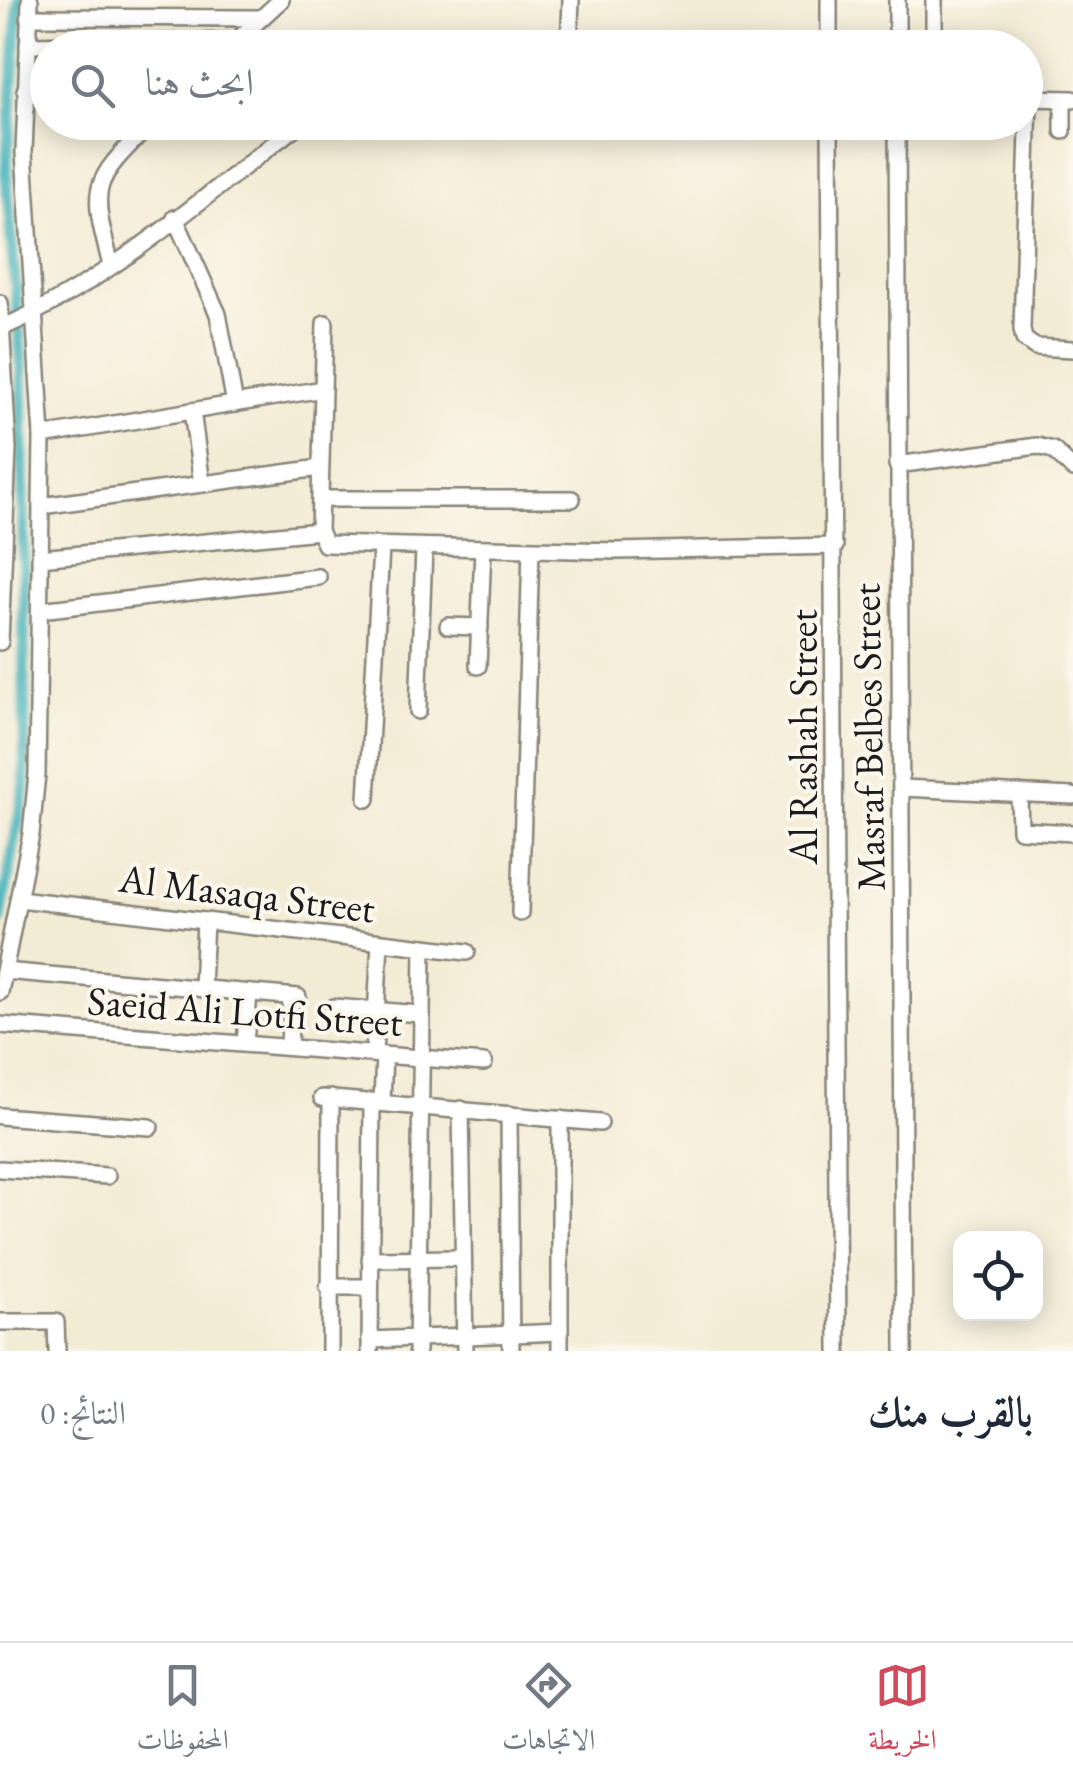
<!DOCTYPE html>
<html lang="ar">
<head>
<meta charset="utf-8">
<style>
  :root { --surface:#fff; --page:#f2f2f3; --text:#1f2937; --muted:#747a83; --line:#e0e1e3; --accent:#d1495b }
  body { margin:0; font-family:"EB Garamond",Amiri,serif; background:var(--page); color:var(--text); direction:rtl }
  .controls { position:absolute; right:30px; bottom:30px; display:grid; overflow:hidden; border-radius:20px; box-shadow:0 5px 25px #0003 }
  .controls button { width:90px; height:90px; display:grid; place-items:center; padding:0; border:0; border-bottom:2px solid var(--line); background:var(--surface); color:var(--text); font:50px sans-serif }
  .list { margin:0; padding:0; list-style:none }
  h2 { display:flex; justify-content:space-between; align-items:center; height:130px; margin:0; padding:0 40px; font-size:42px }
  h2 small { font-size:32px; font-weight:400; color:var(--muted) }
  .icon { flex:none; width:55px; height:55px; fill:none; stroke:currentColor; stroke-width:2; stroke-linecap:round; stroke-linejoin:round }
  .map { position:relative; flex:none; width:1073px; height:1351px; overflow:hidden; direction:ltr }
  .search { position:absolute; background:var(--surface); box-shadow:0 5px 25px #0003; left:30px; right:30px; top:30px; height:110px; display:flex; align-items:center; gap:25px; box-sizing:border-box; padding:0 35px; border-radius:55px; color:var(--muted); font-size:38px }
  .sheet { height:290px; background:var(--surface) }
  nav { display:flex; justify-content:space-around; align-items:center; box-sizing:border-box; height:140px; border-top:2px solid var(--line); background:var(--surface); font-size:28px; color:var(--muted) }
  nav a { display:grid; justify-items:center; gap:5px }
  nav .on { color:var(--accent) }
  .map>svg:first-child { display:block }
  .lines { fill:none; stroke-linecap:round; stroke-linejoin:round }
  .canal { stroke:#40b1b9; stroke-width:12 }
  .minor-casing { stroke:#888478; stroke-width:20 }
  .minor { stroke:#fff; stroke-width:15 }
  .labels { text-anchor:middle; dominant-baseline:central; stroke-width:8; stroke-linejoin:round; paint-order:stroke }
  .street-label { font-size:40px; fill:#1c1c1c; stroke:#fbf7ec }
</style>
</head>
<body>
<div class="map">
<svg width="1073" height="1351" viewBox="0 0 1073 1351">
  <rect width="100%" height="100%" fill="#fbf7ec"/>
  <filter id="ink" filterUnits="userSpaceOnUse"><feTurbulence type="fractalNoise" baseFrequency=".01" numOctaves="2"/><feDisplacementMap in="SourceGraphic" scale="20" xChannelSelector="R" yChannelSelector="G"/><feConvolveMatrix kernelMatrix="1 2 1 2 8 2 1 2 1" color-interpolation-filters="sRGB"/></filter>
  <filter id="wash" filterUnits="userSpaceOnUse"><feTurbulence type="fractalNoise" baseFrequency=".0048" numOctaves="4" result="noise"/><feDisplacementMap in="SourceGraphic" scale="40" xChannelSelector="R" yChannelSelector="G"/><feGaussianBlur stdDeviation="2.25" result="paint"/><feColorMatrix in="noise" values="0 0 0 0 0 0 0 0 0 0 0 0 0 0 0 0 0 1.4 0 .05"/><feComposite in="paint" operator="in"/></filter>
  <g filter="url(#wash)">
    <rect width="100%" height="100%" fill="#f3ecd5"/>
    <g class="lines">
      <path class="canal" d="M0,920L25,785L22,368L6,172L19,0"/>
    </g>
  </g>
  <g filter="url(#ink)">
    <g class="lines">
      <g class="minor-casing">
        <g id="minor">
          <path d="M897,0V48"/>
          <path d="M934,0V48"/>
          <path d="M30,17L259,18"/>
          <path d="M28,45L236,41"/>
          <path d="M232,45L281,0"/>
          <path d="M569,48L571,0"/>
          <path d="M829,48V0"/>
          <path d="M25,90H48"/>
          <path d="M1026,98L1073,99"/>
          <path d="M1029,98L1022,329L1024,339L1035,347L1073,349"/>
          <path d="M830,122L838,1351"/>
          <path d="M897,122L904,1351"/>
          <path d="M1063,131V99"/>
          <path d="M175,218L218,314L235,404"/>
          <path d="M111,265C89,182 92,183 152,122"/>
          <path d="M0,303L8,449L0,642"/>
          <path d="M325,323L319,531L325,544L617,551L835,546"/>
          <path d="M4,327C113,279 208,193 302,122"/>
          <path d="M192,411L202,484"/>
          <path d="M42,436L323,389"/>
          <path d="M897,465L1037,446L1053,450L1073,469"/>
          <path d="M320,499H572"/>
          <path d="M41,506L320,468"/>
          <path d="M40,558L319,531"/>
          <path d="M40,610L318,577"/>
          <path d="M448,626L480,627"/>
          <path d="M478,666L483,549"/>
          <path d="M418,711L424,548"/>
          <path d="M902,788L1073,796"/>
          <path d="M1019,793L1020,830L1073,833"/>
          <path d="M367,799L381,548"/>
          <path d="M19,899L467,952"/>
          <path d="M520,913L531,550"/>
          <path d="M4,971L298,997"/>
          <path d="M202,989L205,921"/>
          <path d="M0,992L31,834L37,774L42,436L24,152L30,0"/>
          <path d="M334,1007L420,1014"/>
          <path d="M0,1025L484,1063"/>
          <path d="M245,1044L249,993"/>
          <path d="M289,1047L291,997"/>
          <path d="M374,1054L380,942"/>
          <path d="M322,1098L600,1123"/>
          <path d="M382,1102L384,1055"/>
          <path d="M461,1109L465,1351"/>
          <path d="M509,1114L511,1351"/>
          <path d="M0,1116L150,1127"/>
          <path d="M0,1169L107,1176"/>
          <path d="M370,1259L463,1258"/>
          <path d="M328,1287H370"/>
          <path d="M0,1322H56L57,1351"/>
          <path d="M370,1340L560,1332"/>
          <path d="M330,1351L331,1098"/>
          <path d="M370,1351L372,1101"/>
          <path d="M417,1351L423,947"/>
          <path d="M560,1351V1119"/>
        </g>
      </g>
      <use href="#minor" class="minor"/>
    </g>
  </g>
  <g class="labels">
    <g class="street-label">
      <text transform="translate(803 737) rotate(-90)">Al Rashah Street</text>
      <text transform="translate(868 737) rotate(-91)">Masraf Belbes Street</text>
      <text transform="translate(247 893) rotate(7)">Al Masaqa Street</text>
      <text transform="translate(245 1011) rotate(4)">Saeid Ali Lotfi Street</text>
    </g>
  </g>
</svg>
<div class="controls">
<button><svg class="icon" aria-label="locate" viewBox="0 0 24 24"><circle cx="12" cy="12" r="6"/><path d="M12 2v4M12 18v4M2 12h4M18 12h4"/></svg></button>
</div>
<div class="search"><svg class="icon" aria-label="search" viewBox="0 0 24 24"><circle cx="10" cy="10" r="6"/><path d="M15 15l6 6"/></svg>ابحث هنا</div>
</div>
<section class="sheet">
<h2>بالقرب منك<small>النتائج: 0</small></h2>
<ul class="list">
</ul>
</section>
<nav>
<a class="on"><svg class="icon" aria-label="map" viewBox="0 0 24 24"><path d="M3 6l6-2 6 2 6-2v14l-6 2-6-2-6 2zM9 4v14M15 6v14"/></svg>الخريطة</a>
<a><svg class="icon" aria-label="directions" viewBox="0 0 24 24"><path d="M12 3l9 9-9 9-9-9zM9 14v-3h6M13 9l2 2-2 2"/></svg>الاتجاهات</a>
<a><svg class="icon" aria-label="saved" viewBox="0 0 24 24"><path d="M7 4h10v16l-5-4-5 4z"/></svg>المحفوظات</a>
</nav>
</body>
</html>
